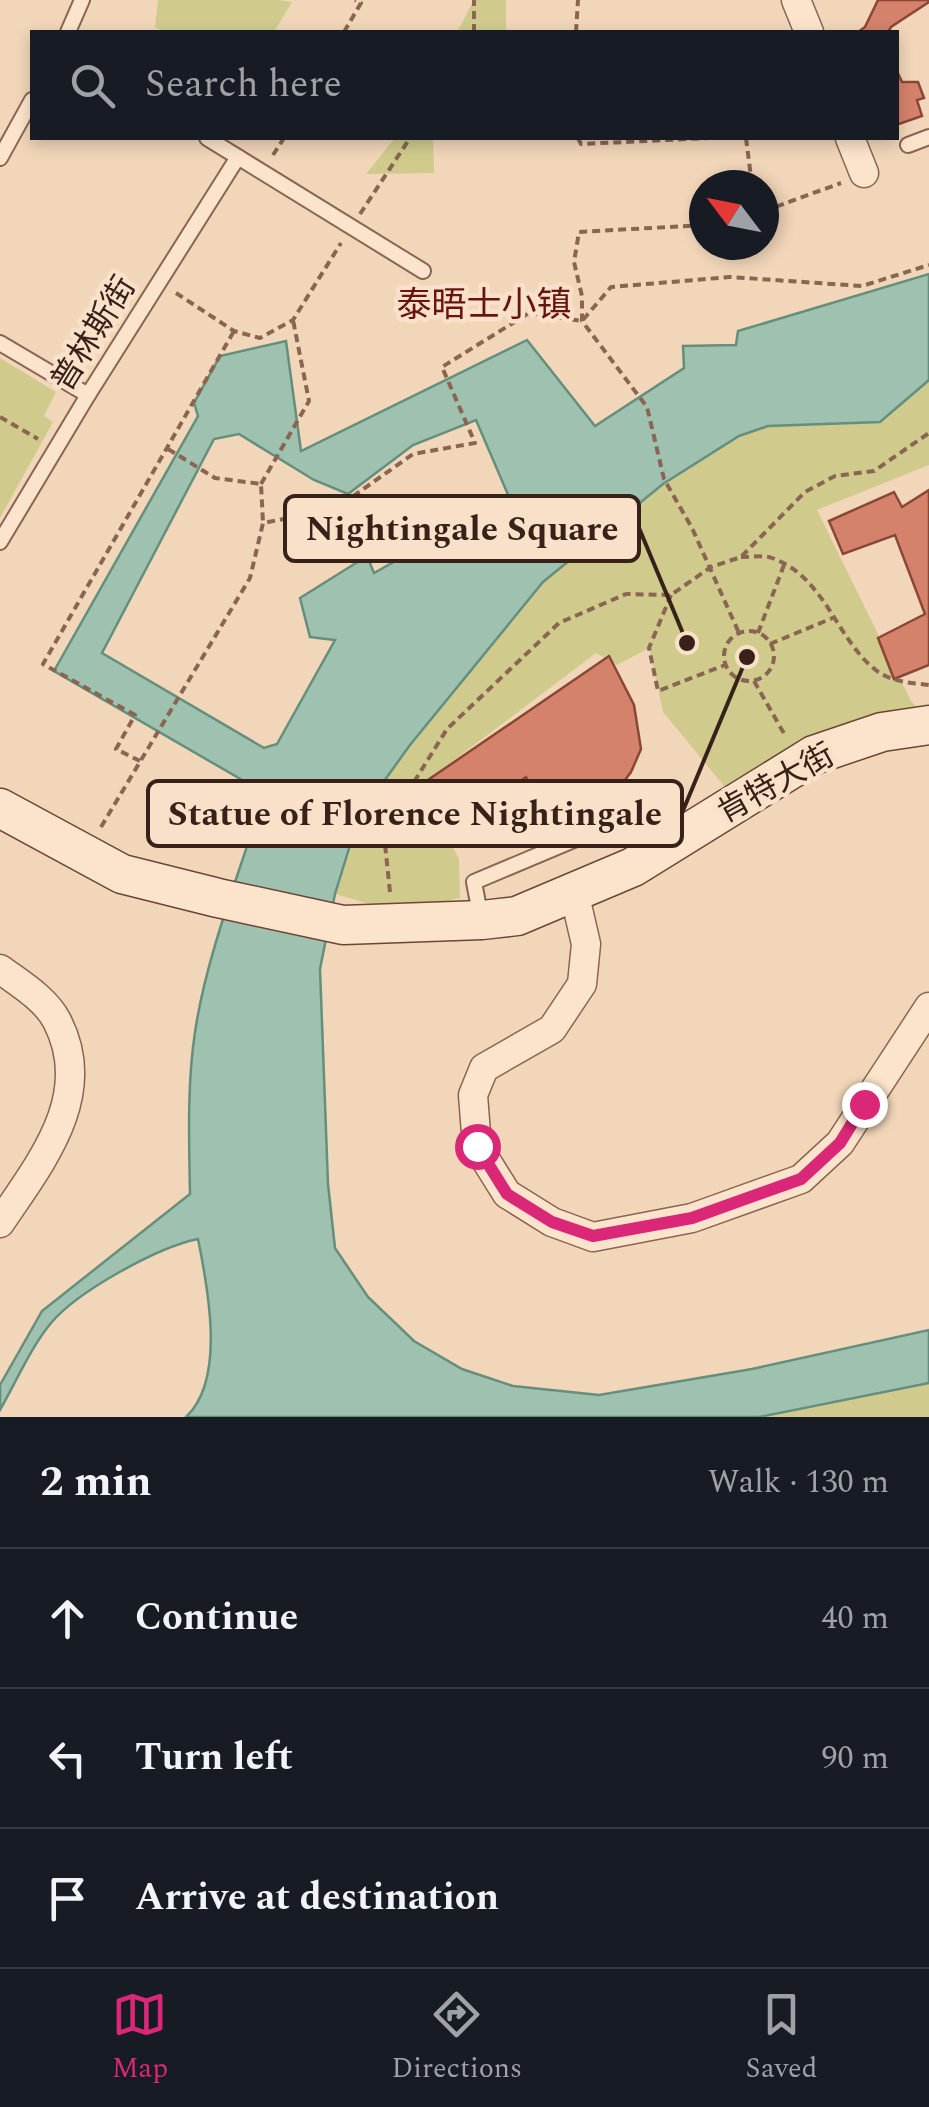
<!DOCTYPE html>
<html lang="en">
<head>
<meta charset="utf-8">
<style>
  :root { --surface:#171b24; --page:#242831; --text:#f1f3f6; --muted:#9ea1a6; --line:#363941; --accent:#db2777 }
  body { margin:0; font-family:Spectral,"Noto Sans SC",serif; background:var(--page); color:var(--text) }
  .compass { position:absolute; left:689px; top:170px; width:90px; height:90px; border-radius:50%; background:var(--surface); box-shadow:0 5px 15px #0003; rotate:302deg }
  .stop { position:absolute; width:30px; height:30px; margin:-22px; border:8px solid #db2777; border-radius:50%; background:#fff }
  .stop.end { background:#db2777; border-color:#fff; box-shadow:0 2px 10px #0008 }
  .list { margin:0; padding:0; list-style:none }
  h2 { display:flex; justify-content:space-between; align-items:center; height:130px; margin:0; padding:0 40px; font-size:42px }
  h2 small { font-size:32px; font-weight:400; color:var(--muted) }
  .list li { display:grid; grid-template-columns:65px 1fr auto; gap:30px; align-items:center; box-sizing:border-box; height:140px; padding:0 40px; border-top:2px solid var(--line) }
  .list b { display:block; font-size:38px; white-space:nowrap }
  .list em { font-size:32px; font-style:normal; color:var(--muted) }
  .icon { flex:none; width:55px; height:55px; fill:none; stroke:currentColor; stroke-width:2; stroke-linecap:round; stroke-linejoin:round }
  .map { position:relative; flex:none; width:929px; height:1417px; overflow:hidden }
  .search { position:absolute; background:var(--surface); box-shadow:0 5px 15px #0003; left:30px; right:30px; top:30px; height:110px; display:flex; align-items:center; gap:25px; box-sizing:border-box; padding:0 35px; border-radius:0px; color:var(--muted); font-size:38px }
  .sheet { height:550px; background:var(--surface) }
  nav { display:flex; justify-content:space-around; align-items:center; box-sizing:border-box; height:140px; border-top:2px solid var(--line); background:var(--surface); font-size:28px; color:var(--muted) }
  nav a { display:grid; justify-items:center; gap:5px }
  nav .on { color:var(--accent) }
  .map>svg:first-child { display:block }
  .green { fill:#d0cb8d }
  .water { fill:#9ec1b0; stroke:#658f7d; stroke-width:2.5; fill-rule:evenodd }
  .building { fill:#d4826b; stroke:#8b4736; stroke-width:2.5 }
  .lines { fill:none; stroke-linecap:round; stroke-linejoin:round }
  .lane-casing { stroke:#896552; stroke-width:18 }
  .street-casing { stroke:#896552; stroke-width:31 }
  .secondary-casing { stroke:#6b4636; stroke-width:41 }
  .path { stroke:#896552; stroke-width:4; stroke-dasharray:8 5; stroke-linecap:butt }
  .lane { stroke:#fce4cc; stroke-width:14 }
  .street { stroke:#fce4cc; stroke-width:28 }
  .secondary { stroke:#fce4cc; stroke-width:38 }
  .route { stroke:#db2777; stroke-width:12 }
  .labels { text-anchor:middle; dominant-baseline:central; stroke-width:9; stroke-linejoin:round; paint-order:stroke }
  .street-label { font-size:32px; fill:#372119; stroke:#f9e1c9 }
  .neighbourhood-label { font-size:35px; fill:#671514; stroke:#f9e1c9 }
  .leader { fill:none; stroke:#372119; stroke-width:4 }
  .callout-dot { fill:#372119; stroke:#f9e1c9; stroke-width:4 }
  .callout { fill:#f9e1c9; stroke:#372119; stroke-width:4 }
  .callout-label { font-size:35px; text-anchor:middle; font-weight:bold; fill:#372119 }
</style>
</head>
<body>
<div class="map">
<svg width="929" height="1417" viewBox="0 0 929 1417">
  <rect width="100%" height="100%" fill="#f2d6b9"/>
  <g class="green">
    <path d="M158,0H278L292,2L274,32H164L155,27Z"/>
    <path d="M474,0H506V31L457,32Z"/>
    <path d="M395,138H433L434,173L366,174Z"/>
    <path d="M0,358L56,392L44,416L53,422L0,518Z"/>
    <path d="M929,380V465L817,510L911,701L929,719L738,803L663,712L649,648L617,665L596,653L420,786L459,859L460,898L395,911L335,894L359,816L410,745L543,582L663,484L739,436L768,426L880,422Z"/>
    <path d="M929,1383V1417H759L769,1414Z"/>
  </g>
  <path class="water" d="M929,274V380L880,422L768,426L739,436L663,484L543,582L410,745L359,816L335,894L320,969L328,1184L335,1248L368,1297L414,1341L462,1369L513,1386L599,1395L752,1369L929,1330V1383L759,1417H186C226,1380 208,1288 198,1239C158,1247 78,1291 51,1323C31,1347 16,1382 0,1410V1385L42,1311L190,1194C189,1140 187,1085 195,1032C206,958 237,880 259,809L257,794L249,784L54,671L198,416L194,403L220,356L286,341L301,451L527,340L595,426L684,368L683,346L736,345L738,331ZM476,420L509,497L374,573L367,556L300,598L310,637L335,640L277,744L264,748L102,653L214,439L239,434L314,480L348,494L413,445Z"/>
  <g class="building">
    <path d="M878,0H929V2L891,27L888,32H858L865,27Z"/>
    <path d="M896,69L902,82H918L924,98L917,100L922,116L896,125Z"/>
    <path d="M929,490V665L894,679L878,638L925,614L895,535L843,554L829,521L894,492L902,507Z"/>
    <path d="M609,656L634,705L641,749L631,772L617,791L554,829L526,777L450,830L425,782Z"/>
  </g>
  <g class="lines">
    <g class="lane-casing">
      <g id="lane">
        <path d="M68,32L82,0"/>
        <path d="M207,138L423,271"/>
        <path d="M908,145L929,137"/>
        <path d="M0,158L32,100"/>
        <path d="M0,343L88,395"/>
        <path d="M0,542L88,395L238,157"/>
        <path d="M481,919L474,882L657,805"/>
      </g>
    </g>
    <g class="street-casing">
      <g id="street">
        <path d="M796,0L809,32"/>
        <path d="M850,138L864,173"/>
        <path d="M574,892L586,944L582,984L552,1029L484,1068L473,1095L477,1146L507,1194L552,1222L593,1237L692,1218L801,1179L840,1143L929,1007"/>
        <path d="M0,969C19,983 46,999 57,1021C96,1096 40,1163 0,1223"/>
      </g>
    </g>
    <g class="secondary-casing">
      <path id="secondary" d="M0,808L122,874L218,898L343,925L482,920L517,916L633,867L814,755L882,732L929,725"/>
    </g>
    <g class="path">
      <path d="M344,32L361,3L355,0"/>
      <path d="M474,32V0"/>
      <path d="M576,32L578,0"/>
      <path d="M578,138L581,144L710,138"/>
      <path d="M746,138L752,185"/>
      <path d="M273,155L284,138"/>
      <path d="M764,211L841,183"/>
      <path d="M360,214L410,138"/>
      <path d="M704,225L579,232L574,262L582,296V321L647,407L664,479L692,528L739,633"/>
      <path d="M176,293L234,331L260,338L293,320L341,243"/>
      <path d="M0,417L38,439"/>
      <path d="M168,449L215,478L261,484L263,523"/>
      <path d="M261,484L309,401L293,320"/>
      <path d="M741,557C750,557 764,555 772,558C826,577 836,640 877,671C892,682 912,683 929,685"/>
      <path d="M671,595L649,648L658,691L725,665"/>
      <circle cx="749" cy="656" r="25"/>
      <path d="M758,633L784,565"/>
      <path d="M770,644L835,617"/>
      <path d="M754,681L786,737"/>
      <path d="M140,761L116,749L135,715L43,664L234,331"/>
      <path d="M101,827L250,578L263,523L335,509L413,454L475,443L442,367L529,313L582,321L611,287L730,277L862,286L929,265"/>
      <path d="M390,892L385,844L409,790L447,729L559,623L626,594L671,595L711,567L741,557L805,492L835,476L874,471L929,433"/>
    </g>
    <use href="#lane" class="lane"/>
    <use href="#street" class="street"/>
    <use href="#secondary" class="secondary"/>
  </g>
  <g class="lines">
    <path class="route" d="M477,1146L507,1194L552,1222L593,1236L692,1218L801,1179L840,1143L864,1104"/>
  </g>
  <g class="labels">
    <g class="street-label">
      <text transform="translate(94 334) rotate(-58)">普林斯街</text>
      <text transform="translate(776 784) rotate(-29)">肯特大街</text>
    </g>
    <g class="neighbourhood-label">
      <text x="484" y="305">泰晤士小镇</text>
    </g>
  </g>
  <path class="leader" d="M687 643L639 528M747 657L682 813"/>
  <g class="callout-dot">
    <circle cx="687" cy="643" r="10"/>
    <circle cx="747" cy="657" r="10"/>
  </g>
  <g class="callout">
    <rect x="285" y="496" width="354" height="65" rx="10"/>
    <rect x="148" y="781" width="534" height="65" rx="10"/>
  </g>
  <g class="callout-label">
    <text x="462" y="540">Nightingale Square</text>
    <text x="415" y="825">Statue of Florence Nightingale</text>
  </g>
</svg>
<svg class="compass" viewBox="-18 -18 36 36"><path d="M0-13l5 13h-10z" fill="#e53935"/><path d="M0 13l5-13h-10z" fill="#9ea1a6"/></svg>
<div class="stop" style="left:477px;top:1146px"></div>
<div class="stop end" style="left:864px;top:1104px"></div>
<div class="search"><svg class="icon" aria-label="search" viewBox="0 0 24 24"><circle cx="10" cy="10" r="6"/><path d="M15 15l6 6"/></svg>Search here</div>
</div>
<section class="sheet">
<h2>2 min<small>Walk · 130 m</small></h2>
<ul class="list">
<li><svg class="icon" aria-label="ahead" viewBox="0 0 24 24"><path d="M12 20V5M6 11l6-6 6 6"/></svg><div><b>Continue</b></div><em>40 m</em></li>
<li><svg class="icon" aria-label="left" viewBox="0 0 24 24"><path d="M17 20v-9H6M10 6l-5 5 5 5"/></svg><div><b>Turn left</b></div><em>90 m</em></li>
<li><svg class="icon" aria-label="arrive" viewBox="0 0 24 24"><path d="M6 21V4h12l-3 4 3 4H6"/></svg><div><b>Arrive at destination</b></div></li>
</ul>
</section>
<nav>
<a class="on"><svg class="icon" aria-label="map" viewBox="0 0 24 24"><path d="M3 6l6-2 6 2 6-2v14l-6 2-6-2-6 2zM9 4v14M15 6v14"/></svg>Map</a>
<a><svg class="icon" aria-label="directions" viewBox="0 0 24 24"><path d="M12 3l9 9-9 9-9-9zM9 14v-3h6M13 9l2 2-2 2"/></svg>Directions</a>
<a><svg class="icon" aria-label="saved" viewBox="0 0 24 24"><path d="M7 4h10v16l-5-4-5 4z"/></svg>Saved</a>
</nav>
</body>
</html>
